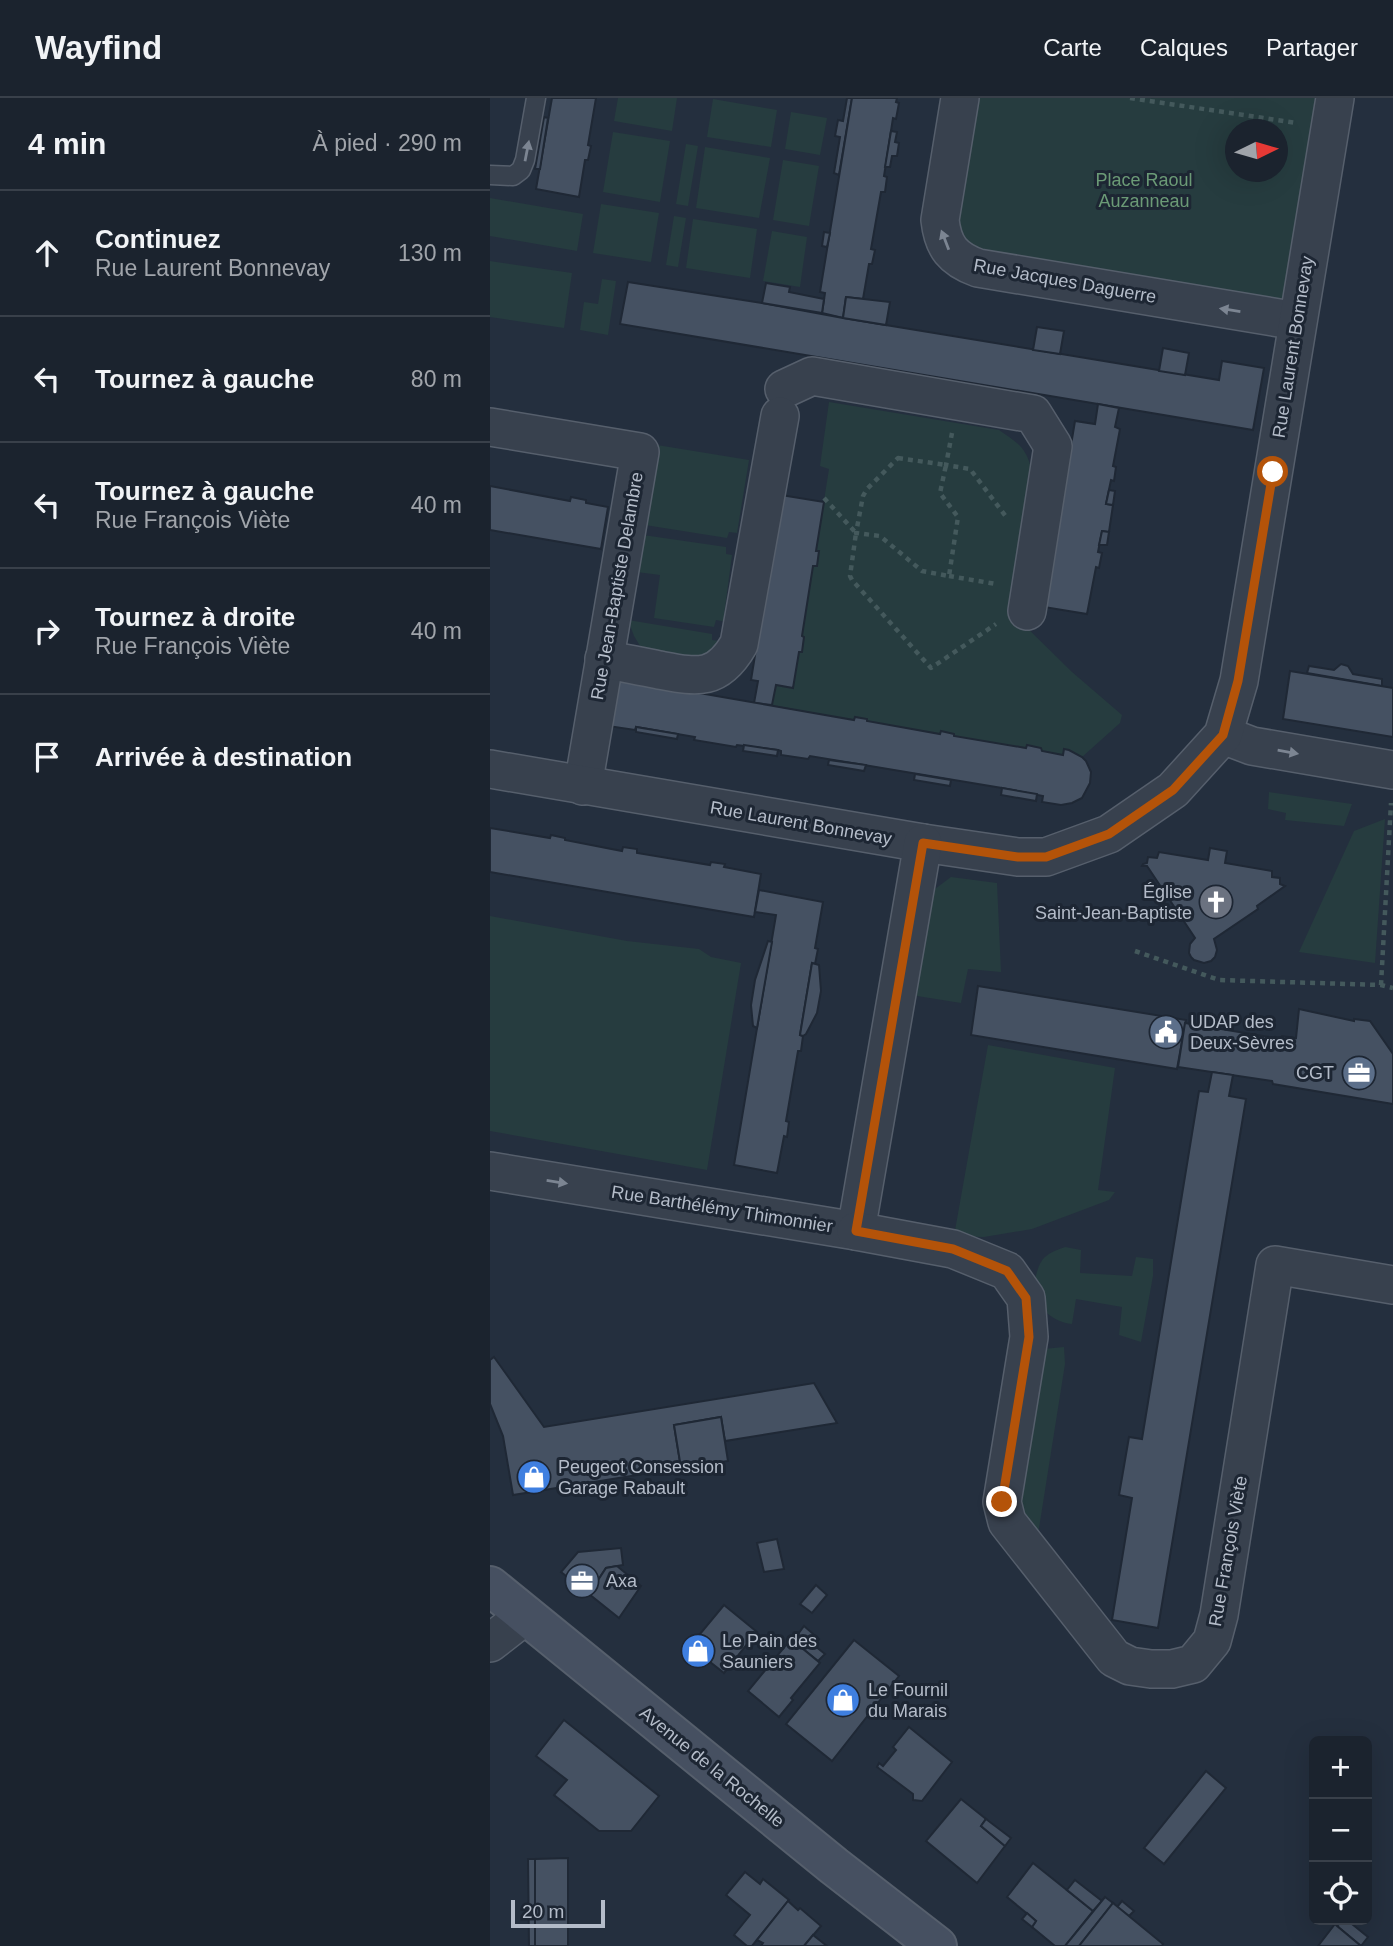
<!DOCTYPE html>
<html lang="fr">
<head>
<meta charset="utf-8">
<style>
  :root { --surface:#1b232e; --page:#282f3a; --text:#f1f3f6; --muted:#a0a4aa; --line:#39404a }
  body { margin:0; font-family:Arial,sans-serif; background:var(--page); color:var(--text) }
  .controls { position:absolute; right:21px; bottom:21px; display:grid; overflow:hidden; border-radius:10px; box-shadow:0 7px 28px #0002 }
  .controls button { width:63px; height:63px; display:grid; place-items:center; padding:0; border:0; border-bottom:2px solid var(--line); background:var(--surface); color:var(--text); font:35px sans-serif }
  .compass { position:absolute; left:735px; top:21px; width:63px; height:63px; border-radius:50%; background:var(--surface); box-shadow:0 7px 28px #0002; rotate:85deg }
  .scale { position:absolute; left:21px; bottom:18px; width:94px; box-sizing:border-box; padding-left:7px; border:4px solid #b4bcc9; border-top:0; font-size:19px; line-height:24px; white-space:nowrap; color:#b4bcc9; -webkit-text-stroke:5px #1d2633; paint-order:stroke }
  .stop { position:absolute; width:21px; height:21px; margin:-16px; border:5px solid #b45309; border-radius:50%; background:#fff }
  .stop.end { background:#b45309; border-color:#fff; box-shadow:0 2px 7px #0008 }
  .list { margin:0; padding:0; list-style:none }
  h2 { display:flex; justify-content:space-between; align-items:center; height:91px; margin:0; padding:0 28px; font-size:30px }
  h2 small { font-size:23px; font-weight:400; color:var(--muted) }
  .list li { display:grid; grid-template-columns:46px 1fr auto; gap:21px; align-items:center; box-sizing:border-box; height:126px; padding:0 28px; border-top:2px solid var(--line) }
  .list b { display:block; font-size:26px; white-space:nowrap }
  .list p { margin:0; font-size:23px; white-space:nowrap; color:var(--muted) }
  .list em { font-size:23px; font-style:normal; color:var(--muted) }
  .icon { flex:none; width:38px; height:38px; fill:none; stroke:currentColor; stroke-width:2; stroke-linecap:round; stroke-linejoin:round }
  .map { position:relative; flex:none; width:903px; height:1848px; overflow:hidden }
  header { display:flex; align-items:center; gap:42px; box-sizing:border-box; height:98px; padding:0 35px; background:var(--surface); border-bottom:2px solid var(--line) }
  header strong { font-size:33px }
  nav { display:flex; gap:38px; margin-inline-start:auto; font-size:24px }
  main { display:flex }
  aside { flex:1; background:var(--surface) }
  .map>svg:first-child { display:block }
  .green { fill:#263c3f; fill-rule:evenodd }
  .building { fill:#455162; stroke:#1f2835; stroke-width:2 }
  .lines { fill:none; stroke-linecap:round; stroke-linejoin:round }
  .lane-casing { stroke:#565f6c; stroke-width:21 }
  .street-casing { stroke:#565f6c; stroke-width:40 }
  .secondary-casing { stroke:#565f6c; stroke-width:42 }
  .path { stroke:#44595c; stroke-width:4.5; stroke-dasharray:5 5; stroke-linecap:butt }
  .lane { stroke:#38414e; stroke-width:18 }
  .street { stroke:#38414e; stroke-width:37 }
  .secondary { stroke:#465061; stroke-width:38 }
  .oneway { fill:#7c8592 }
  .route { stroke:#b45309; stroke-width:9 }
  .labels { text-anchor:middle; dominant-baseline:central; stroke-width:6; stroke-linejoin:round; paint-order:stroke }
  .park-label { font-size:18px; fill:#6b9a76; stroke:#1d2633 }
  .street-label { font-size:18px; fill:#b4bcc9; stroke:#1d2633 }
  .poi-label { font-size:18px; fill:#b4bcc9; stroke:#1d2633; text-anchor:start }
</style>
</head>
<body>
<header>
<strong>Wayfind</strong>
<nav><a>Carte</a><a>Calques</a><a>Partager</a></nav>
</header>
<main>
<aside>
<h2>4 min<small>À pied · 290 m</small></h2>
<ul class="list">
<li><svg class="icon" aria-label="ahead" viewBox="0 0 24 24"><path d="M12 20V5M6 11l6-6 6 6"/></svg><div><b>Continuez</b><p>Rue Laurent Bonnevay</p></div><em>130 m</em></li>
<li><svg class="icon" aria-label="left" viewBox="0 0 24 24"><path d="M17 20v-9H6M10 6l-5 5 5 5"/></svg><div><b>Tournez à gauche</b></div><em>80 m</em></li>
<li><svg class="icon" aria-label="left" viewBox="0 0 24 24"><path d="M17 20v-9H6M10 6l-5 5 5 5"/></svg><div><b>Tournez à gauche</b><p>Rue François Viète</p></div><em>40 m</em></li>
<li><svg class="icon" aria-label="right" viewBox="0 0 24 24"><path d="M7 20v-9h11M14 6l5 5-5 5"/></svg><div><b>Tournez à droite</b><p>Rue François Viète</p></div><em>40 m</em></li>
<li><svg class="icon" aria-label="arrive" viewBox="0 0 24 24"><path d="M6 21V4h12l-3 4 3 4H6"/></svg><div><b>Arrivée à destination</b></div></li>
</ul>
</aside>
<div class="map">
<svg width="903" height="1848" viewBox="0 0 903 1848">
  <rect width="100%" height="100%" fill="#242f3e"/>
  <g class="green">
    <path d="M128,0H187L182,33L124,23Z"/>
    <path d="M481,0H825L799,187L790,206L484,159L461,123ZM746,32H788V74H746Z"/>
    <path d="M223,1L287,12L281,49L217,39Z"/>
    <path d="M301,14L337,20L330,57L295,51Z"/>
    <path d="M123,34L180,43L170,104L113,94Z"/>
    <path d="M196,46L208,48L198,108L186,106Z"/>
    <path d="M215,49L280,60L269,120L206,110Z"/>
    <path d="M293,62L329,68L319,128L283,122Z"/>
    <path d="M0,100L93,116L87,153L0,138Z"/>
    <path d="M111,106L169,115L161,164L103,155Z"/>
    <path d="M184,118L196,120L188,169L176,167Z"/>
    <path d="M203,121L267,131L260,180L196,170Z"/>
    <path d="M282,133L317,139L310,189L273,183Z"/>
    <path d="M0,163L82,175L74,230L0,219Z"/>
    <path d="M112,181L126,183L118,237L90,232L94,204L108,206Z"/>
    <path d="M339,304L509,332C534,349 536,351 544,379L524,517L582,574L632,617L630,625L592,659L579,652H574L573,657L552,653L551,650L537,647L536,650L464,638V635L451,633L450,636L377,623L376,621L366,619L364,622L282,607L286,587L303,590L309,554L312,553L314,539L312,538L323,468L327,467L329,453H326L339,371L330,368Z"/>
    <path d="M167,347L259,362L247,435L239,434L237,440L155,427Z"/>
    <path d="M153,437L236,449V456L242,457L234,517L243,519L242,525L226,522L224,529L164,520L170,477L147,474Z"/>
    <path d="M138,522L222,536V542L238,544L210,565L152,551L144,538Z"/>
    <path d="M779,694L862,706L854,728L795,722L796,715L778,711Z"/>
    <path d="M895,721L885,865L809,854L864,733Z"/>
    <path d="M461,779L507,785L511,874L478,871L471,905L421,897L437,797Z"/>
    <path d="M0,818L137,843L209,851L221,859L251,865L217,1072L0,1033Z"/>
    <path d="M498,947L625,970L608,1092L625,1094L619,1102L542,1131L494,1139L464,1138Z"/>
    <path d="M575,1149L591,1152L590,1175L642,1178L646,1159L663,1161V1178L651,1244L629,1237L632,1209L586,1201L582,1226C556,1223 538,1200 547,1174C549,1167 552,1160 559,1156C563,1153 570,1151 575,1149Z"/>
    <path d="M574,1249L575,1266L547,1443L524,1401L553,1251Z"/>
  </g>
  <g class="building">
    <path d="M62,0H106L98,47L101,48L98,62H95L89,99L46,91Z"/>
    <path d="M357,0H362L349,77L344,75L350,39L345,38L348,22L353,23Z"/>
    <path d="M362,0H407L406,4L409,5L406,21L403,20L394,78L397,79L395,94H391L381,151L385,152L382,166H379L373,201L356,199L353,220L332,215L335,195L330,194Z"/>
    <path d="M54,19L58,20L50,71H45Z"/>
    <path d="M401,33L407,34L405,44L409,45L407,58H402L400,69H395Z"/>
    <path d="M334,134L340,135L337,149L332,148Z"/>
    <path d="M138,184L272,205L353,220L729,282L732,263L774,270L763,332L130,226Z"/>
    <path d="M276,185L300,189L299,194L334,201L332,215L272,205Z"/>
    <path d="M356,199L400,204L396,227L353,220Z"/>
    <path d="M547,229L574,233L570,256L543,252Z"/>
    <path d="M673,250L699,255L695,277L669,273Z"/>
    <path d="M608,306L629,310L625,329L630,331L623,368L626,369L624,383L621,382L616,406L623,407L619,434L612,433L608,454L612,455L609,470L606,469L597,516L554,509L585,323L605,326Z"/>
    <path d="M0,388L80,403L81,399L96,402V405L118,409L111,451L0,432Z"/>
    <path d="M619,392L625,393L623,407L616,406Z"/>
    <path d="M291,397L334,404L326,453H329L327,468H323L312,538L314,539L312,554H309L303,590L286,587L282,607L264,605L268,583L261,582Z"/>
    <path d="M612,433L619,434L617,447H609Z"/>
    <path d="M851,566L858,568L863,576L892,581V588L817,575L819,568L844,572Z"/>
    <path d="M800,573L903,590V639L793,621Z"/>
    <path d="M126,577L192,592L364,622L365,619L377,621V623L450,636L451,633L464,636V638L536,650L537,647L551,650L552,653L573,657L574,651L579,652L592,659L596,663L601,674L600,685L592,700L582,705L571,707L552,704L553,698L512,690L320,658L318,661L291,657V653L288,652L247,647L246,649L204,642L205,639L146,629L145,632L118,628Z"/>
    <path d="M146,629L188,636L187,641L146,634Z"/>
    <path d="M254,647L288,652L287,658L253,653Z"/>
    <path d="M339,662L376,667L374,673L338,667Z"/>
    <path d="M425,676L461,682L460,688L424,682Z"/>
    <path d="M512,690L547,696L546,703L511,697Z"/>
    <path d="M0,730L60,740L61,737L75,740V742L132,753L133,749L147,751V755L220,767L221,764L235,766L234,769L271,776L264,819L0,774Z"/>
    <path d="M720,750L737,753L735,765L782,773V779L790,780V786L795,788L767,808L768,811L724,841L727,852L725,859L721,863L714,865L704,862L701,859L699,855L700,846L705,840L657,768H652L653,766L657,765L658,759L667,760L669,754L718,762Z"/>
    <path d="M269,792L333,804L325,850L328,851L325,866L322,865L310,937L313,938L311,953H308L296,1023L299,1024L297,1039L294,1038L287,1075L244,1067L286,817L265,814Z"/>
    <path d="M278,843L282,844L267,930L263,928L261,907L265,882Z"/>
    <path d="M322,865L329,867L331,893L327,915L316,936L313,938L310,937Z"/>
    <path d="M488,888L696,922L687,971L481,937Z"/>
    <path d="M809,911L864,923V921L880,923L903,956V1006L783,986L782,983L688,969L695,925L791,941L792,938L806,940Z"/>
    <path d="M722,974L743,977L739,998L756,1001L668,1530L622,1522L642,1400L629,1397L639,1339L652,1341L709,993L718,994Z"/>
    <path d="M4,1259L54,1329L324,1285L347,1325L235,1343L231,1319L184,1327L191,1370L23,1397L13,1338L0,1306V1262Z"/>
    <path d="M231,1319L238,1363L191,1370L184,1327Z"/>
    <path d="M287,1441L294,1471L274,1474L267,1445Z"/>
    <path d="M131,1450L133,1467L116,1470L99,1496L71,1474L88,1454Z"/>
    <path d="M127,1468L151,1488L129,1520L99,1496L116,1470Z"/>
    <path d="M326,1487L337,1497L322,1515L310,1506Z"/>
    <path d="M234,1507L267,1534L234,1575L200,1548Z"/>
    <path d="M314,1528L329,1541L324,1547L335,1556L328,1563L303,1543Z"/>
    <path d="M301,1541L330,1565L301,1600L303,1602L289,1619L258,1593Z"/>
    <path d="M364,1542L409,1578L342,1663L296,1626Z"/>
    <path d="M74,1622L169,1698L141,1733H109L64,1697L77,1682L46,1658Z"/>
    <path d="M419,1629L462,1664L432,1703L423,1702V1696L387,1669L389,1665L393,1668L406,1652L403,1649Z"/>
    <path d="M716,1673L736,1690L674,1766L654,1750Z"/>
    <path d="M471,1701L496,1721L491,1728L515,1748L487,1785L436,1743Z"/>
    <path d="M496,1721L521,1740L515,1748L491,1728Z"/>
    <path d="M78,1760V1848H45V1761Z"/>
    <path d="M38,1761H45V1848H39Z"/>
    <path d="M543,1765L603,1813L575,1848H565L542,1829L546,1823L517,1799Z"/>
    <path d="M255,1774L270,1786L273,1781L299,1802L262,1848H257L244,1837L260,1817L236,1797Z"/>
    <path d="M585,1782L612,1803L603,1813L577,1792Z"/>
    <path d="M615,1799L623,1805L589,1848H575Z"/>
    <path d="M298,1803L308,1812L310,1810L331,1828L314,1848H271L273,1845L267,1842Z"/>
    <path d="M632,1803L644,1813L639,1818L627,1809Z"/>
    <path d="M623,1805L673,1846L672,1848H589Z"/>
    <path d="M537,1815L546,1823L542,1829L532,1821Z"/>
    <path d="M853,1822H857L878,1839L871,1848L847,1828Z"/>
    <path d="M845,1826L847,1828L871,1848H828Z"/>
    <path d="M323,1837L337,1848H314Z"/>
  </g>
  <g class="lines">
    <g class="lane-casing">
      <path id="lane" d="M0,77L23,78L31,72L35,62L46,0"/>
    </g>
    <g class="street-casing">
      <g id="street">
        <path d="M470,0L450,122C453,149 463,161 488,170L807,223"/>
        <path d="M294,291L322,278L543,316L563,348L537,513"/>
        <path d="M0,329L150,354L93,688"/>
        <path d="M114,561C132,565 151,568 169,572C207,579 227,584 249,546L290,318"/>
        <path d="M733,637L762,648L903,672"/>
        <path d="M0,671L433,745L528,759H556L619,736L683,692L733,637L749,583L845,0"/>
        <path d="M0,1073L366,1133L433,745"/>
        <path d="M366,1133L463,1151L517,1173L536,1200L539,1239L512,1404L517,1424L624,1560L640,1568L661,1571H682L703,1566L722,1543L729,1517L785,1167L903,1187"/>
        <path d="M0,1545L36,1517"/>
      </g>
    </g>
    <g class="secondary-casing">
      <path id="secondary" d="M0,1488L344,1768L447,1848"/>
    </g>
    <g class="path">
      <path d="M640,0L807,25"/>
      <path d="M462,335L456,367L480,371L517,420"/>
      <path d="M408,360L456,367L450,395L468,419L459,478L432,473L390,438L366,435L373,398L377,391Z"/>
      <path d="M334,400L366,435L360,478L362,482L441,570L506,526"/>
      <path d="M459,478L506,486"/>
      <path d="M645,853L729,882L891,887L903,890"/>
      <path d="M891,887L901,705"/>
    </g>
    <use href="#lane" class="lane"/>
    <use href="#street" class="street"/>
    <use href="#secondary" class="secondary"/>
  </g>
  <defs><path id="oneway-solid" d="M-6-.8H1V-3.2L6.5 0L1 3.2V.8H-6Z" transform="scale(1.75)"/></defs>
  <g class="oneway">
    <use href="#oneway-solid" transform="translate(37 53) rotate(-79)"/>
    <use href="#oneway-solid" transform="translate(455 142) rotate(-111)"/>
    <use href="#oneway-solid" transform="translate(740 212) rotate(-171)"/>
    <use href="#oneway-solid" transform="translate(798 654) rotate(10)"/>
    <use href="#oneway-solid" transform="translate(67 1084) rotate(9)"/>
  </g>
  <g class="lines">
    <path class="route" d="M512,1404L539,1239L536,1200L517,1173L463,1151L366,1133L433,745L528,759H556L619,736L683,692L733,637L748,583L783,374"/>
  </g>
  <defs>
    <g id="church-disc" transform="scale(1.75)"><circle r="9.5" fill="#6b7280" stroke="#1d2633"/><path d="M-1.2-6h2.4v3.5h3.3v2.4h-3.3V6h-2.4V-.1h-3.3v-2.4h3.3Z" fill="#fff"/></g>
    <g id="civic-disc" transform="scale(1.75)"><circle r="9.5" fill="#5c6f8a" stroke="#1d2633"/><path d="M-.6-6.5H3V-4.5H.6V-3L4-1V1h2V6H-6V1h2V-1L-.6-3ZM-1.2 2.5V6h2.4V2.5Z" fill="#fff"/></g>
    <g id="office-disc" transform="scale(1.75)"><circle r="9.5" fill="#5c6f8a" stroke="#1d2633"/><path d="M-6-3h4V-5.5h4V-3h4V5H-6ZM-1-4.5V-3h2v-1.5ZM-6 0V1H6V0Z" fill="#fff"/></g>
    <g id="shop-disc" transform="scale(1.75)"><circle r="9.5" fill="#3f7fe0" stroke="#1d2633"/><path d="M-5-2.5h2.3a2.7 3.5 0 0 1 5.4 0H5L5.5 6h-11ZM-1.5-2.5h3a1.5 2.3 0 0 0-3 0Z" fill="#fff"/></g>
  </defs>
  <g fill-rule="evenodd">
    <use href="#church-disc" x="726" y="804"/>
    <use href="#civic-disc" x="676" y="934"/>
    <use href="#office-disc" x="869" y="975"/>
    <use href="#shop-disc" x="44" y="1379"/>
    <use href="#office-disc" x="92" y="1483"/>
    <use href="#shop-disc" x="208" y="1553"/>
    <use href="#shop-disc" x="353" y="1602"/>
  </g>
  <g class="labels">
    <g class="park-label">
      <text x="654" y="82">Place Raoul<tspan x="654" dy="21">Auzanneau</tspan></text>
    </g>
    <g class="street-label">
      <text transform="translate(575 183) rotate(10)">Rue Jacques Daguerre</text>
      <text transform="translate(803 249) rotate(-81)">Rue Laurent Bonnevay</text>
      <text transform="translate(127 488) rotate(-80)">Rue Jean-Baptiste Delambre</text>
      <text transform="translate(311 725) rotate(10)">Rue Laurent Bonnevay</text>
      <text transform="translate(232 1111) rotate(9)">Rue Barthélémy Thimonnier</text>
      <text transform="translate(738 1453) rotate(-80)">Rue François Viète</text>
      <text transform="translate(222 1669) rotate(39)">Avenue de la Rochelle</text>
    </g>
    <g class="poi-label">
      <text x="702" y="794" text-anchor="end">Église<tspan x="702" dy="21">Saint-Jean-Baptiste</tspan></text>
      <text x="700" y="924">UDAP des<tspan x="700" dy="21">Deux-Sèvres</tspan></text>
      <text x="844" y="975" text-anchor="end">CGT</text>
      <text x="68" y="1369">Peugeot Consession<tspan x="68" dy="21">Garage Rabault</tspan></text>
      <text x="116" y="1483">Axa</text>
      <text x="232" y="1543">Le Pain des<tspan x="232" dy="21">Sauniers</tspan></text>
      <text x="378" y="1592">Le Fournil<tspan x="378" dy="21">du Marais</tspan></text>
    </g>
  </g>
</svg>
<div class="controls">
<button>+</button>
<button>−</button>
<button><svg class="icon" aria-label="locate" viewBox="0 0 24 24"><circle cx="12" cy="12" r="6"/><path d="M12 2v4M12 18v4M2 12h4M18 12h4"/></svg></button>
</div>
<svg class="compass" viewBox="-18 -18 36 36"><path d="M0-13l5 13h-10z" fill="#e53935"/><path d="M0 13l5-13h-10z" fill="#a0a4aa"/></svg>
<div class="scale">20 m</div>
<div class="stop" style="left:783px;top:374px"></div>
<div class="stop end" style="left:512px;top:1404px"></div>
</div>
</main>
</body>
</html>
